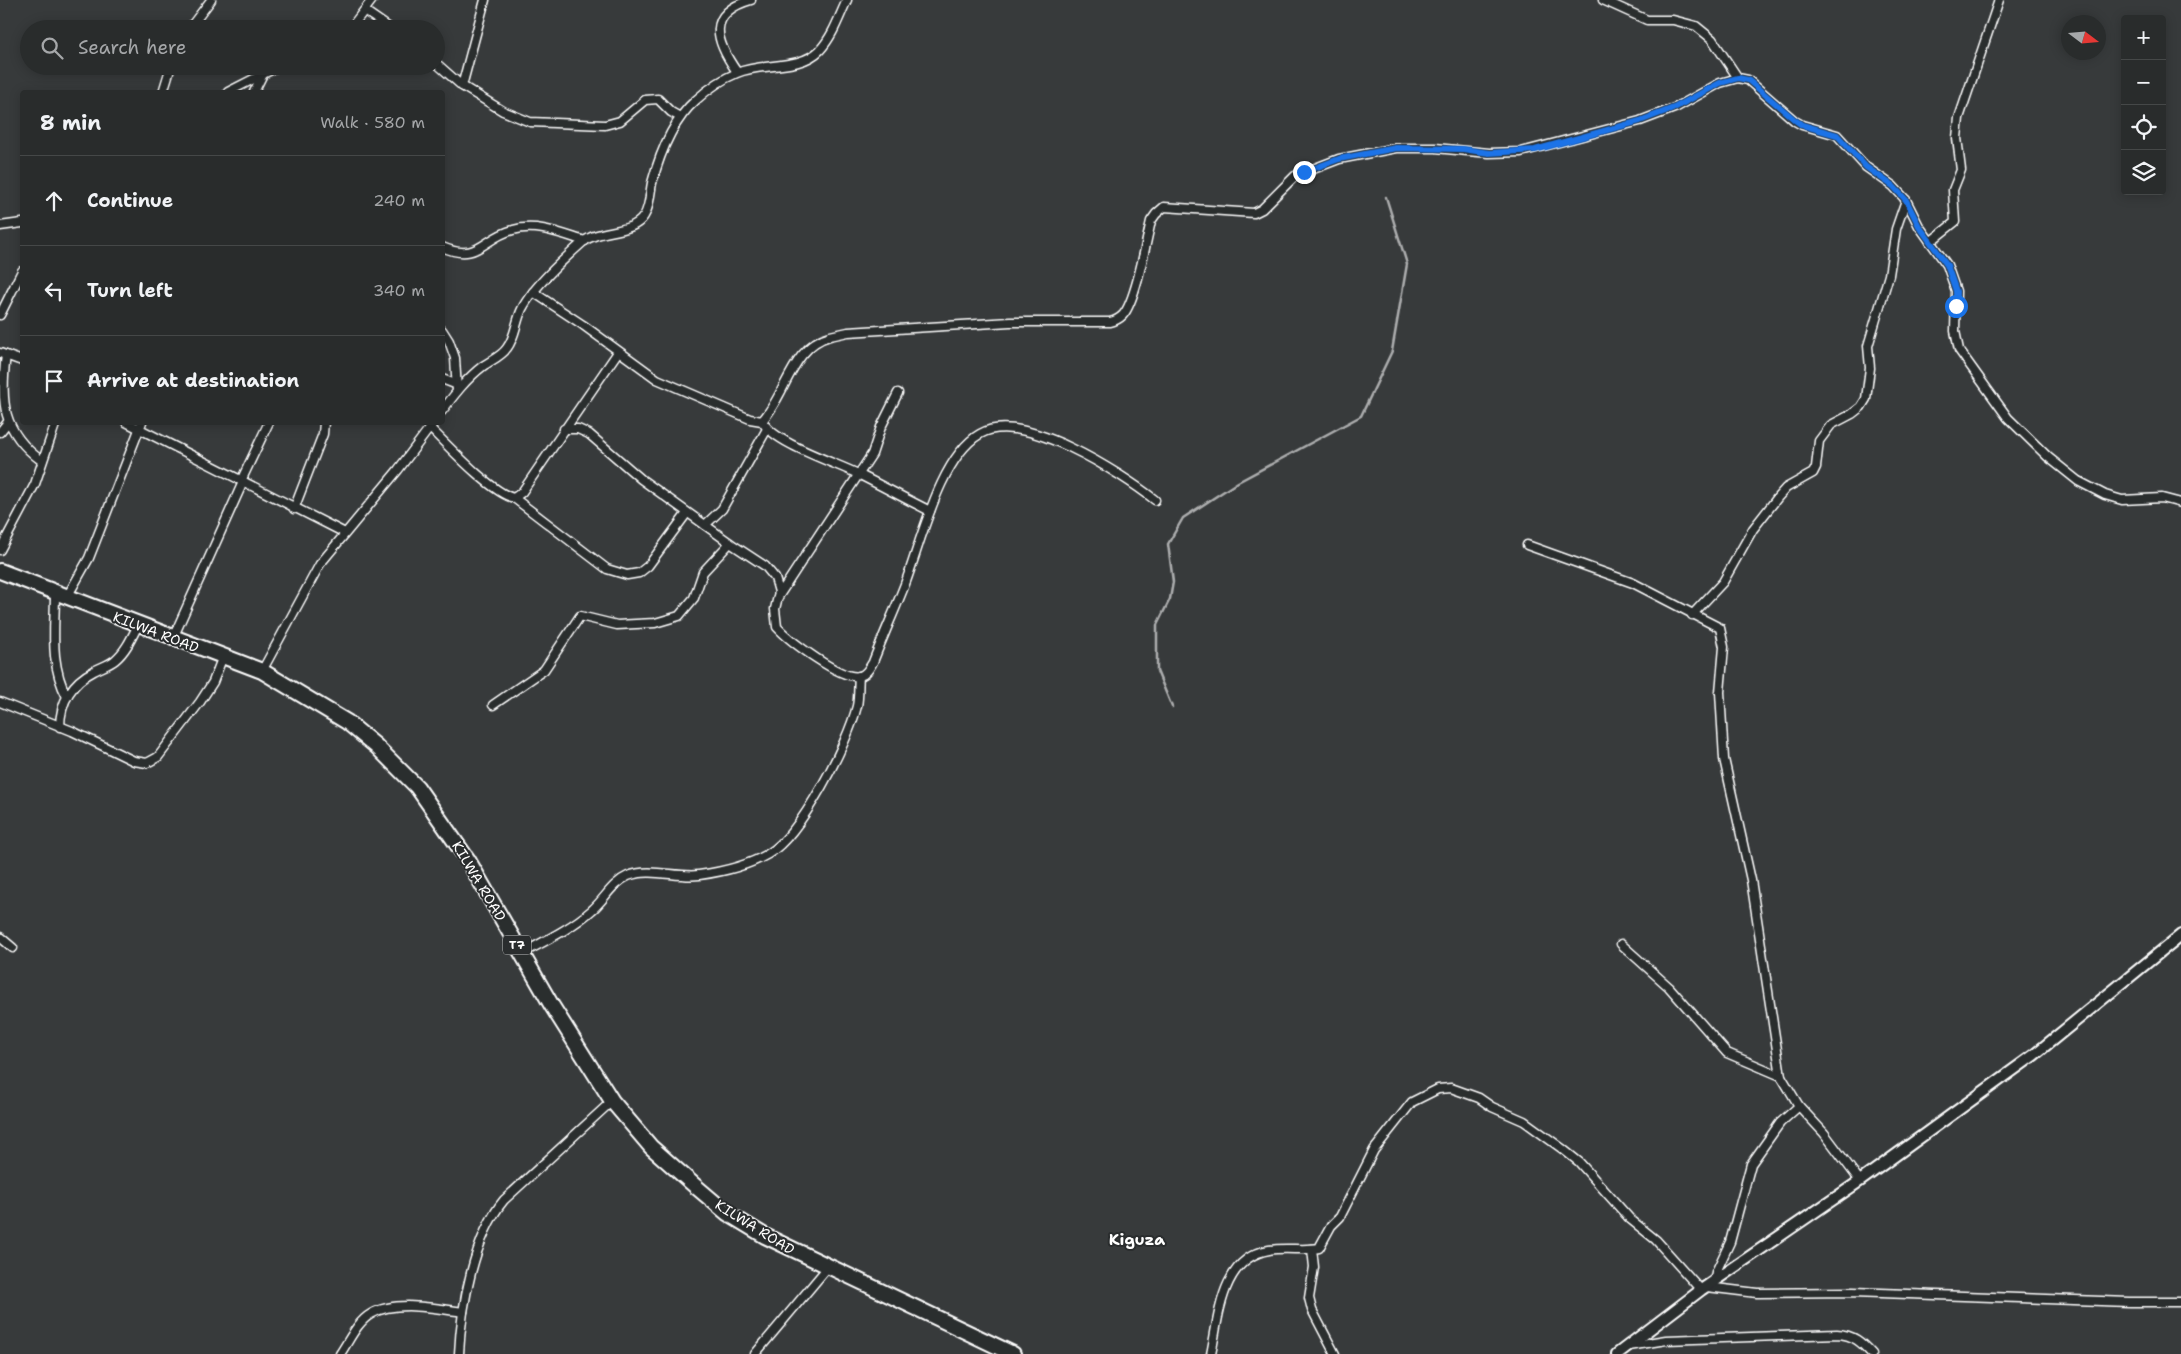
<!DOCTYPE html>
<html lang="en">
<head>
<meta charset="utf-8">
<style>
  :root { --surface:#292c2c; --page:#353838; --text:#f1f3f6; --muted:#a5a7a9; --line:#454848 }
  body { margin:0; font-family:"Shantell Sans",sans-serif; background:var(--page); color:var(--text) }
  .controls { position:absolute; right:15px; top:15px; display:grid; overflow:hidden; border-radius:5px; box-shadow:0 2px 12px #0003 }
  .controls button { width:45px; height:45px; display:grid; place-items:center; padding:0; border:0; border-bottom:1px solid var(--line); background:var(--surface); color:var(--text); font:25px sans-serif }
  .compass { position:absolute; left:2061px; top:15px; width:45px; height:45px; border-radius:50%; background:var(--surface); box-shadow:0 2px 12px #0003; rotate:106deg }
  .stop { position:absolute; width:15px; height:15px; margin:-11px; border:4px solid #1a73e8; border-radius:50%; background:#fff }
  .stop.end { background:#1a73e8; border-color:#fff; box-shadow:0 1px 5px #0008 }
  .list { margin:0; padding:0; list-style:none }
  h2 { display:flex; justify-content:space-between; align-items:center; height:65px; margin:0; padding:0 20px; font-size:21px }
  h2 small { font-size:16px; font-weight:400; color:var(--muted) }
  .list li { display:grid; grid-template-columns:32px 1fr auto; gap:15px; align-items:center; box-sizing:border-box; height:90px; padding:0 20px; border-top:1px solid var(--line) }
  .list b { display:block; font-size:19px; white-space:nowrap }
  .list em { font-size:16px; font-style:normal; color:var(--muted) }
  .icon { flex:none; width:28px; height:28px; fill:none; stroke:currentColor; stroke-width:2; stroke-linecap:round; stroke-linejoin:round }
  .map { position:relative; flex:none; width:2181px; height:1354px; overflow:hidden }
  .search { position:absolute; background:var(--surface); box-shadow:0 2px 12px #0003; left:20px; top:20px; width:425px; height:55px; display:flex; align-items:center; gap:12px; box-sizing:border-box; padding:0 18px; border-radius:28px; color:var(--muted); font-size:19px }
  .panel { position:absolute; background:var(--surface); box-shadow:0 2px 12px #0003; left:20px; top:90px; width:425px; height:335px; border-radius:5px }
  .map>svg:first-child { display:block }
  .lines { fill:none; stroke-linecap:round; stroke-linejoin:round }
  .stream { stroke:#adaeaf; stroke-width:2.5 }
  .street-casing { stroke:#fff; stroke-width:11 }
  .secondary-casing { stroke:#fff; stroke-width:14 }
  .highway-casing { stroke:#fff; stroke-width:18 }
  .street { stroke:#2a2d2e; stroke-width:8 }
  .secondary { stroke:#2a2d2e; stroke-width:10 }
  .highway { stroke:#2a2d2e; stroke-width:14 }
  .route { stroke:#1a73e8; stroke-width:6 }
  .labels { text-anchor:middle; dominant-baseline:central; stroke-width:4; stroke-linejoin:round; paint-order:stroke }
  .shield { fill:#2a2d2e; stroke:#bfc0c0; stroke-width:1 }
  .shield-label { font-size:12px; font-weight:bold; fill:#fff }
  .street-label { font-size:14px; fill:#fff; stroke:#2a2d2e }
  .quarter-label { font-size:16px; font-weight:bold; fill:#fff; stroke:#2a2d2e }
</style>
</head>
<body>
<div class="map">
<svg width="2181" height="1354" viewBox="0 0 2181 1354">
  <rect width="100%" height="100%" fill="#373a3b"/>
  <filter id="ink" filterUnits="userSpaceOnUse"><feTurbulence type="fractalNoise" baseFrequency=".02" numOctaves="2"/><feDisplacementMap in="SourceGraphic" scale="10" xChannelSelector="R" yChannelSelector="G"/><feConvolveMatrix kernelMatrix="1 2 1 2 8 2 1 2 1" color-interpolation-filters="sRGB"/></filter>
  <g filter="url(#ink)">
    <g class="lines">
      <path class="stream" d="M1172,707L1157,671V625L1170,599L1173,582L1168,544L1183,518L1238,482L1361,416L1392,351L1407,264L1386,197"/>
      <g class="street-casing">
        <g id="street">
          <path d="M1603,0L1647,20H1673L1696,26L1712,39L1738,78"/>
          <path d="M365,11L391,29"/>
          <path d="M189,29L211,0"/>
          <path d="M350,29L372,0"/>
          <path d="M436,63L462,86L503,111L530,122L605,125L620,121L645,100L658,99L671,112L680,117"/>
          <path d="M737,72C715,41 706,13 751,0"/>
          <path d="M462,86L485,0"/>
          <path d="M163,92L171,66"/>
          <path d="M228,92L279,66"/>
          <path d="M254,92L262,76"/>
          <path d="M0,226L22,223"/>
          <path d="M1930,242L1955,222L1953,190L1961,170L1957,138L1959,118L1999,0"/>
          <path d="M442,247C479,263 482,238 513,230C537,223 562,234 585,241"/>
          <path d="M533,292L583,325L657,379L750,419L762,421"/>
          <path d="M0,315L22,271"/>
          <path d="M442,330L449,341L455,358L457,391"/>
          <path d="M0,353L22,361"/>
          <path d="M6,355C0,401 2,432 42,461"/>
          <path d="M442,379L455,384"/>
          <path d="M442,411C454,395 467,378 483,366C491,360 501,357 507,348C515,338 516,321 522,309C533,287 564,259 583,242C600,228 632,235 644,216C650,207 650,192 652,183C660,153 673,120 696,100C708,89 722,79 737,73C763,62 799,71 820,50C833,36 839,17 847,0"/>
          <path d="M762,421C786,395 792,346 830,336L848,332L1010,322H1110C1115,321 1119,319 1123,315C1136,300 1146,242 1151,221L1156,214L1164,207L1254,213L1262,209L1295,176L1339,159L1396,148H1435L1489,153L1521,152L1640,121L1677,107L1720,83L1738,78L1748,80L1795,121L1802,125L1837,135L1866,167L1893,186L1906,200L1919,226L1947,265L1956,291L1955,331L1959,350L2008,418L2048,457L2078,481L2105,495L2122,500L2162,498L2181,503"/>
          <path d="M762,421C775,444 834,462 858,474C882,486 906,499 930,511"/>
          <path d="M126,422L345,533"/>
          <path d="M430,428C447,445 493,494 514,498L522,492L618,352"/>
          <path d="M564,429H578L589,434L641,479L730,543L765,566L775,578L779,592L775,609L777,627C789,640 842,681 860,676C867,674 870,667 873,662C883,636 895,610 905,584C921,542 940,457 980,434C1022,409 1122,474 1155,500"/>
          <path d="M0,432L8,422"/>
          <path d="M241,481L269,422"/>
          <path d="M514,498L607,569L627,575L639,573L648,566L687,513"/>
          <path d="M294,509L323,434L324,422"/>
          <path d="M705,525L722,509L767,429"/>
          <path d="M1527,545L1633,583L1720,628L1724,647L1720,692L1724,759L1751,880L1781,1076L1799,1106L1824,1133L1860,1181"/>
          <path d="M0,550L35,484L56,422"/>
          <path d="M55,592C55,629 49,663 67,697"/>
          <path d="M67,597L89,558L142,422"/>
          <path d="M778,597L872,454L881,427L898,393"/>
          <path d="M1692,615L1723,582L1753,529L1778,497L1786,488L1813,473L1816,467L1819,441L1831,425L1852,414L1861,407L1866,399L1870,368L1868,346L1889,275L1896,229L1906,200"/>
          <path d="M173,638L243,482"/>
          <path d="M262,671L320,564L398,470L434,422"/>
          <path d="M0,702L72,731L134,761L147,763L158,757L200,702L213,682L223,656"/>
          <path d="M493,705L544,670L580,616L617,625L655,623L679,616L694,598L703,572L730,543"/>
          <path d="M60,727C60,702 72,682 94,671C101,667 109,665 115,660C126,651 132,637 138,625"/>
          <path d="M0,937L13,948"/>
          <path d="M1621,944L1669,987L1727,1053L1781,1076"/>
          <path d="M521,954C545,941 572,928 592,910C604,900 612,883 628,876C650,867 677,878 699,875C721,872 749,865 768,854C801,835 848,743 857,706C859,697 858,686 859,676"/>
          <path d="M1312,1249L1314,1267L1309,1298L1312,1310L1335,1354"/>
          <path d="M1714,1282L1716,1272L1730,1242L1751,1164L1780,1123L1799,1106"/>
          <path d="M1707,1287L1757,1293L1853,1292L2129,1302H2181"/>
          <path d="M1629,1346L1666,1340L1837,1334C1854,1335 1861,1342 1872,1354"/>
          <path d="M340,1354C349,1341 357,1322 371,1314C394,1300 437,1308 463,1312"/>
          <path d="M459,1354C461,1307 474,1236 504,1200L612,1101"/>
          <path d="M755,1354L828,1267"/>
          <path d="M1211,1354C1219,1317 1221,1258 1269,1250C1286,1247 1303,1251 1319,1248L1331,1226L1340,1217L1374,1150L1412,1102L1438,1089L1451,1088L1479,1098L1492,1107L1524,1121L1564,1150L1579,1162L1630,1219L1656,1240L1701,1290"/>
        </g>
      </g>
      <g class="secondary-casing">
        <path id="secondary" d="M1617,1354L1701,1290L1860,1181L2034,1055L2181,935"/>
      </g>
      <g class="highway-casing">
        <path id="highway" d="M0,571L262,671L347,722L376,746L417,787L468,860L552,1006L612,1101L651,1147L694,1185L727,1213L765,1236L1013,1354"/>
      </g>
      <use href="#street" class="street"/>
      <use href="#secondary" class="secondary"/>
      <use href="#highway" class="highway"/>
    </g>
  </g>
  <g class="lines" filter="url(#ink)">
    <path class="route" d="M1304,172L1339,159L1396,148L1463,149L1489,153L1535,150L1640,121L1676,107L1720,83L1738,78L1748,80L1795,120L1802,125L1837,135L1866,167L1893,186L1906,200L1919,226L1947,265L1956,291V306"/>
  </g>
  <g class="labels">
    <rect class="shield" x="503" y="935.5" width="28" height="19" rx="4"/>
    <g class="shield-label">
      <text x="517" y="945">T7</text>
    </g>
    <g class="street-label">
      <text transform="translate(156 632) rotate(21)">KILWA ROAD</text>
      <text transform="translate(479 881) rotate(59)">KILWA ROAD</text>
      <text transform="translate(755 1227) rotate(32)">KILWA ROAD</text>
    </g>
    <g class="quarter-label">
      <text x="1137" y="1239">Kiguza</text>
    </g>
  </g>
</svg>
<div class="controls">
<button>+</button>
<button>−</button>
<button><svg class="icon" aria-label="locate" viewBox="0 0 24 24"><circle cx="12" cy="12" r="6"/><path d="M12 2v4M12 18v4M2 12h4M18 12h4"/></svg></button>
<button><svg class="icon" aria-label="layers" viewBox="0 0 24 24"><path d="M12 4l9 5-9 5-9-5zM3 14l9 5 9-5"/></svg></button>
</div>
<svg class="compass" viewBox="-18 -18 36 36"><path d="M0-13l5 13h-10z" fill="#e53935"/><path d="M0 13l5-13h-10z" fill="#a5a7a9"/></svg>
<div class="stop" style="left:1956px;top:306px"></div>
<div class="stop end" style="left:1304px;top:172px"></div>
<div class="search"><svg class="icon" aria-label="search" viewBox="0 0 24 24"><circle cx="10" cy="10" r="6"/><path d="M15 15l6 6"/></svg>Search here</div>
<section class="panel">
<h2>8 min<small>Walk · 580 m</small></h2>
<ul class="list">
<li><svg class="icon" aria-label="ahead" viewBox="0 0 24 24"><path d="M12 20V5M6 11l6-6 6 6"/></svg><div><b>Continue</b></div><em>240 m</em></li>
<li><svg class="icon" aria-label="left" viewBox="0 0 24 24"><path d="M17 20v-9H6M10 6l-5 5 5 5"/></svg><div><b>Turn left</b></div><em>340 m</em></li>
<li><svg class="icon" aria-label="arrive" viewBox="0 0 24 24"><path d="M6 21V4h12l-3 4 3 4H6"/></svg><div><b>Arrive at destination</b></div></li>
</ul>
</section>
</div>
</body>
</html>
